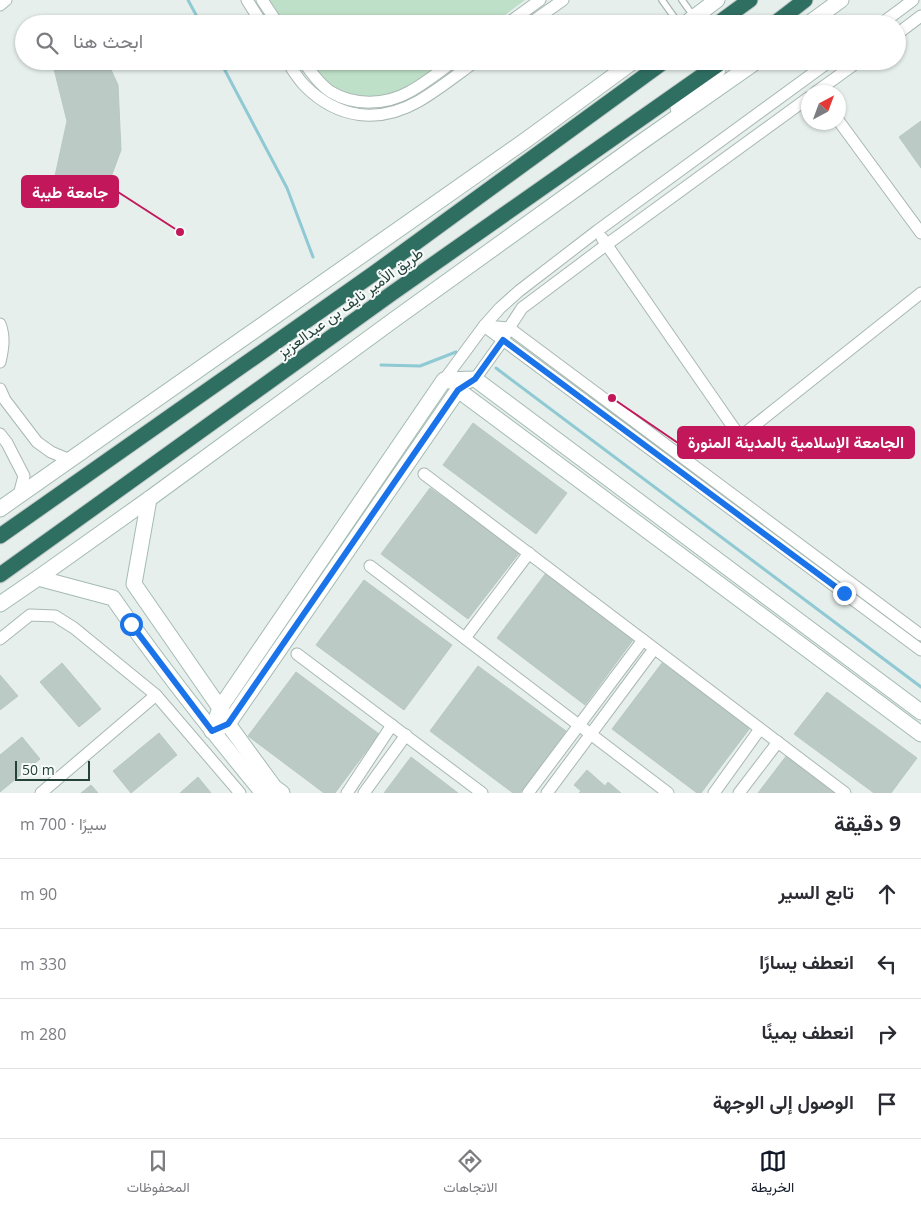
<!DOCTYPE html>
<html lang="ar">
<head>
<meta charset="utf-8">
<style>
  :root { --surface:#fff; --page:#f2f2f3; --text:#2b2b33; --muted:#7c7c81; --line:#e1e1e2; --accent:#111827 }
  body { margin:0; font-family:"Open Sans",Vazirmatn,sans-serif; background:var(--page); color:var(--text); direction:rtl }
  .compass { position:absolute; left:801px; top:85px; width:45px; height:45px; border-radius:50%; background:var(--surface); box-shadow:0 1px 4px #0004; rotate:41deg }
  .scale { position:absolute; left:15px; bottom:12px; width:75px; box-sizing:border-box; padding-left:5px; border:2px solid #24423a; border-top:0; font-size:14px; line-height:18px; white-space:nowrap; color:#24423a; -webkit-text-stroke:4px #f7fbf9; paint-order:stroke }
  .stop { position:absolute; width:15px; height:15px; margin:-11px; border:4px solid #1a73e8; border-radius:50%; background:#fff }
  .stop.end { background:#1a73e8; border-color:#fff; box-shadow:0 1px 5px #0008 }
  .list { margin:0; padding:0; list-style:none }
  h2 { display:flex; justify-content:space-between; align-items:center; height:65px; margin:0; padding:0 20px; font-size:21px }
  h2 small { font-size:16px; font-weight:400; color:var(--muted) }
  .list li { display:grid; grid-template-columns:32px 1fr auto; gap:15px; align-items:center; box-sizing:border-box; height:70px; padding:0 20px; border-top:1px solid var(--line) }
  .list b { display:block; font-size:19px; white-space:nowrap }
  .list em { font-size:16px; font-style:normal; color:var(--muted) }
  .icon { flex:none; width:28px; height:28px; fill:none; stroke:currentColor; stroke-width:2; stroke-linecap:round; stroke-linejoin:round }
  .map { position:relative; flex:none; width:921px; height:793px; overflow:hidden; direction:ltr }
  .search { position:absolute; background:var(--surface); box-shadow:0 1px 4px #0004; left:15px; right:15px; top:15px; height:55px; display:flex; align-items:center; gap:12px; box-sizing:border-box; padding:0 18px; border-radius:28px; color:var(--muted); font-size:19px }
  .sheet { height:345px; background:var(--surface) }
  nav { display:flex; justify-content:space-around; align-items:center; box-sizing:border-box; height:70px; border-top:1px solid var(--line); background:var(--surface); font-size:14px; color:var(--muted) }
  nav a { display:grid; justify-items:center; gap:2px }
  nav .on { color:var(--accent) }
  .map>svg:first-child { display:block }
  .green { fill:#bfe0c8 }
  .lines { fill:none; stroke-linecap:round; stroke-linejoin:round }
  .stream { stroke:#8ec9d4; stroke-width:3 }
  .building { fill:#bbcac4; stroke:#b8c9c2 }
  .lane-casing { stroke:#a8b8b2; stroke-width:8 }
  .street-casing { stroke:#a8b8b2; stroke-width:13 }
  .secondary-casing { stroke:#a4bbb3; stroke-width:17 }
  .highway-casing { stroke:#c2cac8; stroke-width:17 }
  .lane { stroke:#fff; stroke-width:5.5 }
  .street { stroke:#fff; stroke-width:11 }
  .secondary { stroke:#fff; stroke-width:15 }
  .highway { stroke:#2f6f62; stroke-width:15 }
  .route { stroke:#1a73e8; stroke-width:6 }
  .labels { text-anchor:middle; dominant-baseline:central; stroke-width:4; stroke-linejoin:round; paint-order:stroke }
  .street-label { font-size:15px; fill:#24423a; stroke:#f7fbf9 }
  .leader { fill:none; stroke:#c2185b; stroke-width:2 }
  .callout-dot { fill:#c2185b; stroke:#f7fbf9; stroke-width:2 }
  .callout { fill:#c2185b; stroke:#c2185b; stroke-width:2 }
  .callout-label { font-size:16px; text-anchor:middle; font-weight:bold; fill:#fff }
</style>
</head>
<body>
<div class="map">
<svg width="921" height="793" viewBox="0 0 921 793">
  <rect width="100%" height="100%" fill="#e6efeb"/>
  <g class="green">
    <path d="M269,0H525L493,24H285Z"/>
    <path d="M310,61H443L407,88L392,95L374,98L350,95L335,91L321,78Z"/>
  </g>
  <g class="lines">
    <g class="stream">
      <path d="M188,0L201,24"/>
      <path d="M220,61L287,188L313,257"/>
      <path d="M381,365L420,366L456,352"/>
      <path d="M496,368L921,687"/>
    </g>
  </g>
  <g class="building">
    <path d="M52,61H107L118,85L121,150L104,196L55,176L67,121Z"/>
    <path d="M921,121V168L899,137Z"/>
    <path d="M473,423L567,493L536,534L443,465Z"/>
    <path d="M430,488L520,552L468,619L381,554Z"/>
    <path d="M546,573L633,640L585,705L497,638Z"/>
    <path d="M364,580L452,645L404,710L316,645Z"/>
    <path d="M62,663L101,709L79,727L40,682Z"/>
    <path d="M662,663L750,728L701,793H697L612,729Z"/>
    <path d="M478,666L566,731L520,793H513L430,731Z"/>
    <path d="M296,672L379,734L335,793H324L248,736Z"/>
    <path d="M0,675L18,696L0,710Z"/>
    <path d="M827,692L917,758L891,793H874L794,734Z"/>
    <path d="M159,733L177,755L131,793L113,771Z"/>
    <path d="M22,737L40,759L0,792V755Z"/>
    <path d="M787,755L838,793H758Z"/>
    <path d="M411,757L458,793H384Z"/>
    <path d="M587,770L605,786L608,782L621,793H579L581,791L574,785Z"/>
    <path d="M198,777L211,793H180Z"/>
    <path d="M91,785L98,793H81Z"/>
  </g>
  <g class="lines">
    <g class="lane-casing">
      <g id="lane">
        <path d="M662,0L679,24"/>
        <path d="M682,0L694,17"/>
      </g>
    </g>
    <g class="street-casing">
      <g id="street">
        <path d="M247,0L262,24"/>
        <path d="M262,0L278,24"/>
        <path d="M0,5L6,0"/>
        <path d="M507,24L540,0"/>
        <path d="M529,24L563,0"/>
        <path d="M881,24L913,0"/>
        <path d="M897,34L921,16"/>
        <path d="M287,61C292,69 298,79 305,86C338,119 379,124 419,101C438,90 458,74 476,61"/>
        <path d="M303,61C311,72 320,85 331,92C354,106 386,105 409,92C424,84 440,71 454,61"/>
        <path d="M816,92L859,61"/>
        <path d="M838,120L921,233"/>
        <path d="M602,238L740,437L921,293"/>
        <path d="M0,324C5,337 3,349 0,362"/>
        <path d="M449,383L444,380L484,326L500,308L519,291L597,231L830,61"/>
        <path d="M468,383L475,379L503,340L509,328L522,308L606,245L808,98"/>
        <path d="M0,389L5,400L37,442L51,452L70,460"/>
        <path d="M0,434L7,443L24,476L19,495"/>
        <path d="M424,474L845,793"/>
        <path d="M370,566L668,793"/>
        <path d="M921,635L509,328L484,326L921,650"/>
        <path d="M465,638L529,553"/>
        <path d="M0,639L30,615L55,616L74,628L156,695L240,793"/>
        <path d="M297,654L482,793"/>
        <path d="M41,793L156,695"/>
        <path d="M347,793L392,725"/>
        <path d="M364,793L406,735"/>
        <path d="M528,793L643,640"/>
        <path d="M547,793L654,649"/>
        <path d="M714,793L760,729"/>
        <path d="M739,793L778,742"/>
      </g>
    </g>
    <g class="secondary-casing">
      <g id="secondary">
        <path d="M685,24L717,0"/>
        <path d="M808,24L841,0"/>
        <path d="M678,108L718,70"/>
        <path d="M149,499L134,584L220,708L228,724L274,787L282,793"/>
        <path d="M0,509L526,140L634,61"/>
        <path d="M38,578L113,598C160,666 211,730 263,793"/>
        <path d="M0,604L38,578L149,499L395,319L640,143L757,61"/>
        <path d="M212,731L220,708L444,380L475,379L921,712"/>
        <path d="M212,731L228,724L458,390L921,734"/>
      </g>
    </g>
    <g class="highway-casing">
      <g id="highway">
        <path d="M717,24L750,0"/>
        <path d="M774,24L805,0"/>
        <path d="M0,536L373,274L665,61"/>
        <path d="M0,575L391,294L723,61"/>
      </g>
    </g>
    <use href="#lane" class="lane"/>
    <use href="#street" class="street"/>
    <use href="#secondary" class="secondary"/>
    <use href="#highway" class="highway"/>
  </g>
  <g class="lines">
    <path class="route" d="M131,624L212,731L228,724L458,390L475,379L503,340L844,593"/>
  </g>
  <g class="labels">
    <g class="street-label">
      <text transform="translate(350 302) rotate(-36)">طريق الأمير نايف بن عبدالعزيز</text>
    </g>
  </g>
  <path class="leader" d="M180 232L118 192M612 398L678 443"/>
  <g class="callout-dot">
    <circle cx="180" cy="232" r="5"/>
    <circle cx="612" cy="398" r="5"/>
  </g>
  <g class="callout">
    <rect x="22" y="176" width="96" height="31" rx="5"/>
    <rect x="678" y="427" width="236" height="31" rx="5"/>
  </g>
  <g class="callout-label">
    <text x="70" y="198">جامعة طيبة</text>
    <text x="796" y="448">الجامعة الإسلامية بالمدينة المنورة</text>
  </g>
</svg>
<svg class="compass" viewBox="-18 -18 36 36"><path d="M0-13l5 13h-10z" fill="#e53935"/><path d="M0 13l5-13h-10z" fill="#7c7c81"/></svg>
<div class="scale">50 m</div>
<div class="stop" style="left:131px;top:624px"></div>
<div class="stop end" style="left:844px;top:593px"></div>
<div class="search"><svg class="icon" aria-label="search" viewBox="0 0 24 24"><circle cx="10" cy="10" r="6"/><path d="M15 15l6 6"/></svg>ابحث هنا</div>
</div>
<section class="sheet">
<h2>9 دقيقة<small>سيرًا · 700 m</small></h2>
<ul class="list">
<li><svg class="icon" aria-label="ahead" viewBox="0 0 24 24"><path d="M12 20V5M6 11l6-6 6 6"/></svg><div><b>تابع السير</b></div><em>90 m</em></li>
<li><svg class="icon" aria-label="left" viewBox="0 0 24 24"><path d="M17 20v-9H6M10 6l-5 5 5 5"/></svg><div><b>انعطف يسارًا</b></div><em>330 m</em></li>
<li><svg class="icon" aria-label="right" viewBox="0 0 24 24"><path d="M7 20v-9h11M14 6l5 5-5 5"/></svg><div><b>انعطف يمينًا</b></div><em>280 m</em></li>
<li><svg class="icon" aria-label="arrive" viewBox="0 0 24 24"><path d="M6 21V4h12l-3 4 3 4H6"/></svg><div><b>الوصول إلى الوجهة</b></div></li>
</ul>
</section>
<nav>
<a class="on"><svg class="icon" aria-label="map" viewBox="0 0 24 24"><path d="M3 6l6-2 6 2 6-2v14l-6 2-6-2-6 2zM9 4v14M15 6v14"/></svg>الخريطة</a>
<a><svg class="icon" aria-label="directions" viewBox="0 0 24 24"><path d="M12 3l9 9-9 9-9-9zM9 14v-3h6M13 9l2 2-2 2"/></svg>الاتجاهات</a>
<a><svg class="icon" aria-label="saved" viewBox="0 0 24 24"><path d="M7 4h10v16l-5-4-5 4z"/></svg>المحفوظات</a>
</nav>
</body>
</html>
